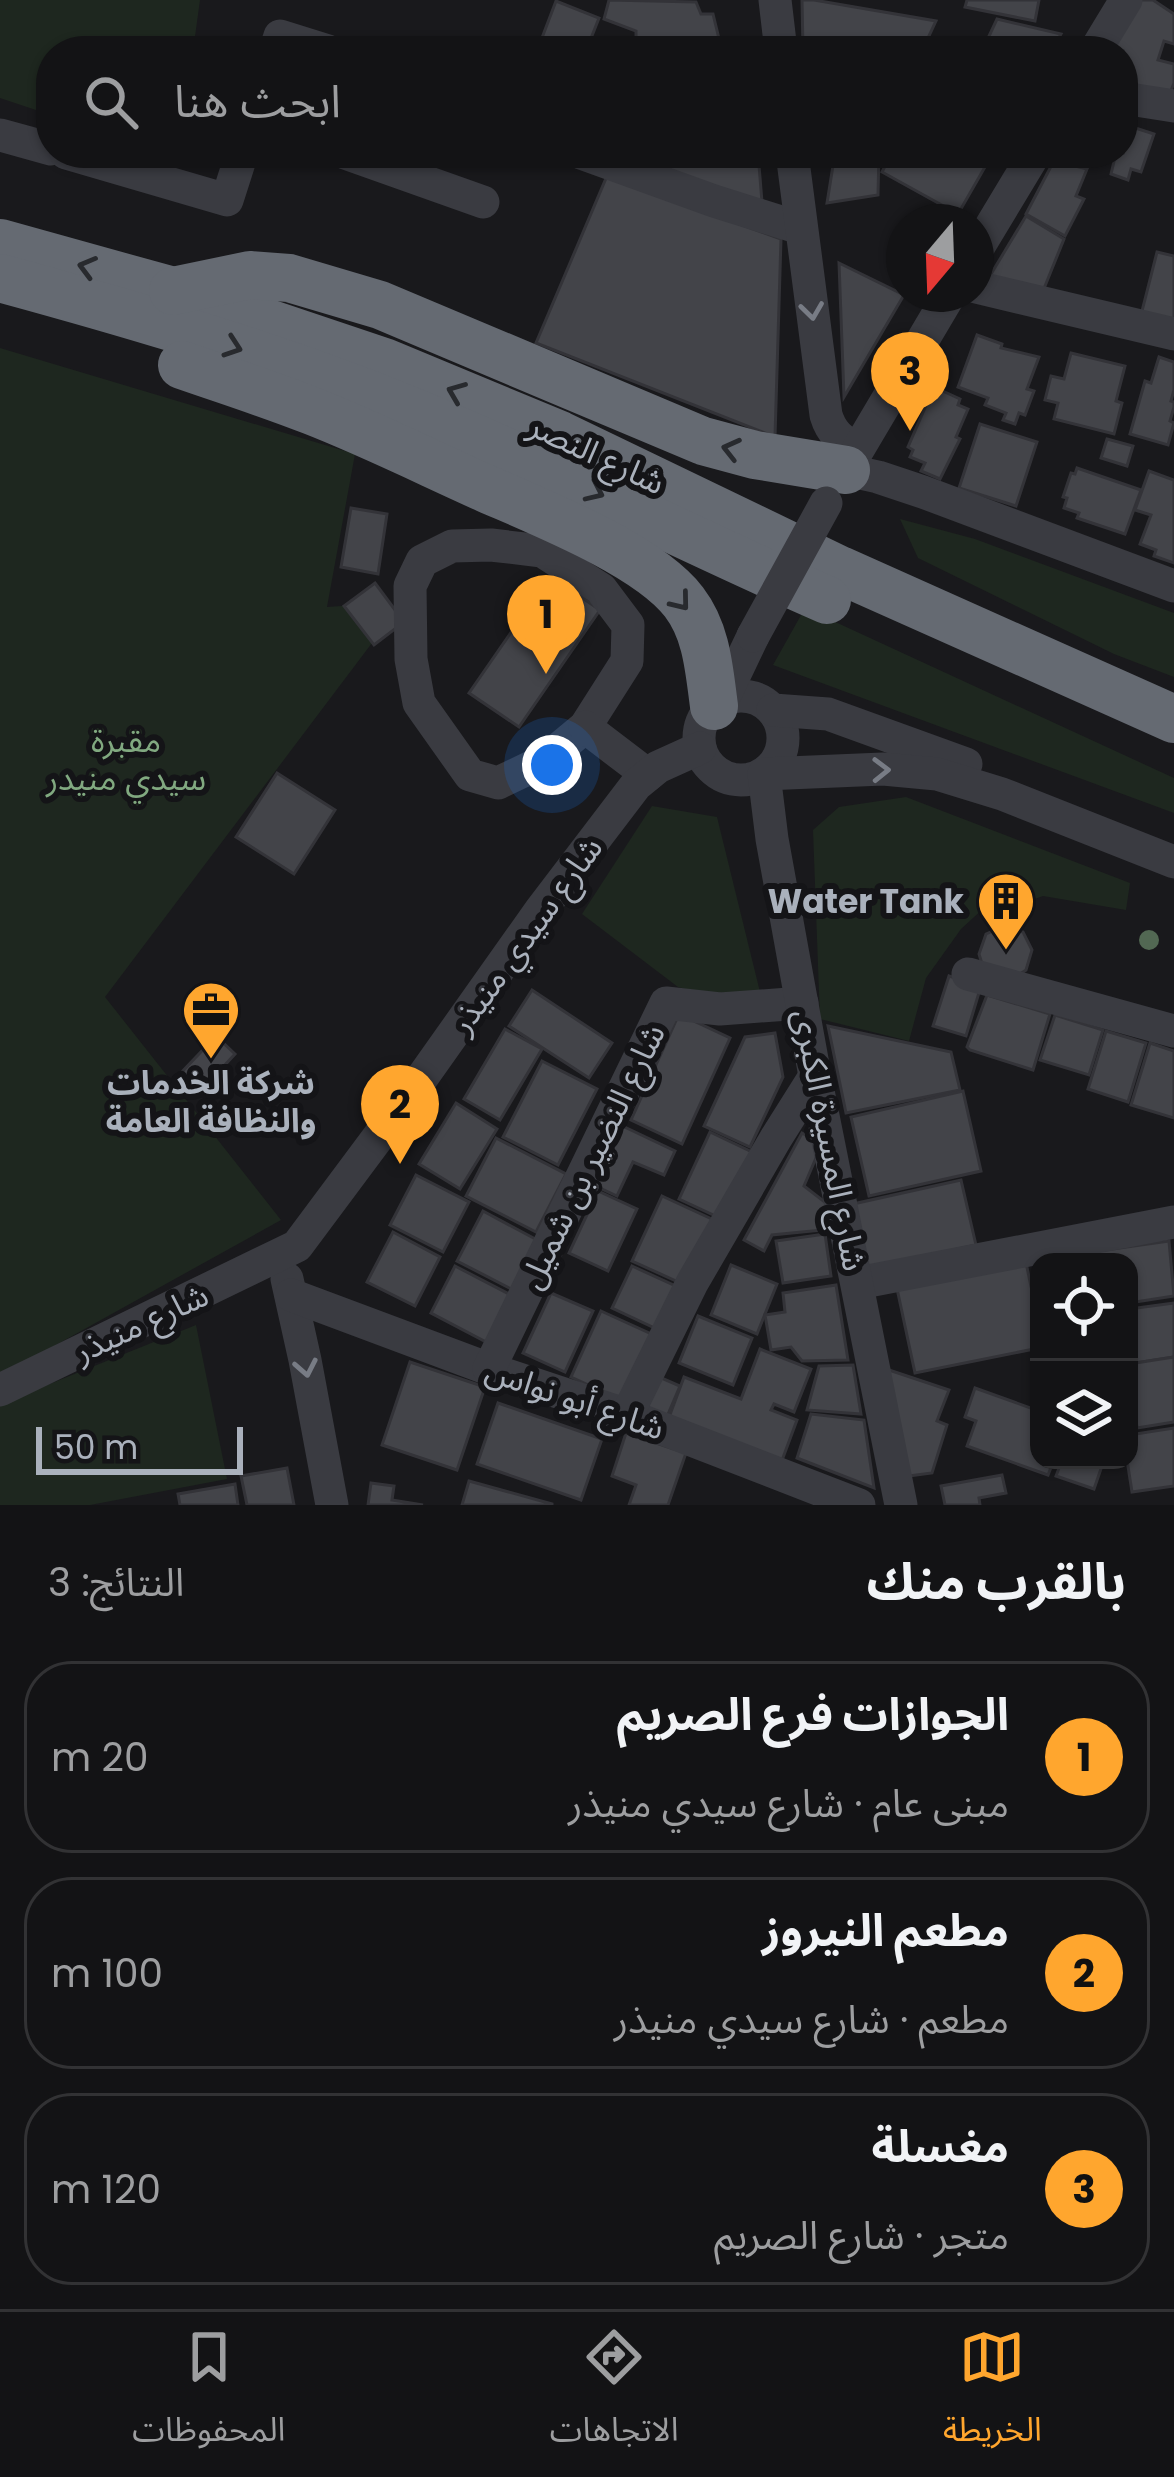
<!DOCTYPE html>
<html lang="ar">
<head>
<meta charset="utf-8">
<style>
  :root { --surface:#131315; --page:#1c1c1e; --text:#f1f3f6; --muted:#9d9ea0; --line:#323234; --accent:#ffa62e }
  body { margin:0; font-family:Poppins,"Noto Sans Arabic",sans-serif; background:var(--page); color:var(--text); direction:rtl }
  .controls { position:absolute; right:36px; bottom:36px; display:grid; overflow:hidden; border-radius:24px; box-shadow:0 3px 9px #0004 }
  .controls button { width:108px; height:108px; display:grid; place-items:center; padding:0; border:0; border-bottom:3px solid var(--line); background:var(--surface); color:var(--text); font:60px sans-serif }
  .compass { position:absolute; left:886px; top:204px; width:108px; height:108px; border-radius:50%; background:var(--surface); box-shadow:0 3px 9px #0004; rotate:199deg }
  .scale { position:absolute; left:36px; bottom:30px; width:207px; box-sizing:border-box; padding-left:12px; border:6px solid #aab1bc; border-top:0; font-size:33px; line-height:42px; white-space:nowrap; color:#aab1bc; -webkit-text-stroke:9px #141417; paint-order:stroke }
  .you { position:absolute; left:552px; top:765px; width:42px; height:42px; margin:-30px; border:9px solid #fff; border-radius:50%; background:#1a73e8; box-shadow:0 0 0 18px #1a73e833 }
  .badge { display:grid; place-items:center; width:78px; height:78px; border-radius:50%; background:var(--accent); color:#111; font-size:39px; font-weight:700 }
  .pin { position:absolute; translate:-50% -99px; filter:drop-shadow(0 3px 6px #0008) }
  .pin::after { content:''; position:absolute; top:63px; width:42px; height:36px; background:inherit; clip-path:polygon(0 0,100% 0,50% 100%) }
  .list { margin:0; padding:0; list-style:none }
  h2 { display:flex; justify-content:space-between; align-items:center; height:156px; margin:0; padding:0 48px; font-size:51px }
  h2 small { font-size:39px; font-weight:400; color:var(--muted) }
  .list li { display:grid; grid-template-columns:78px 1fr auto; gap:36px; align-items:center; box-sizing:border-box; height:192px; margin:0 24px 24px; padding:0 24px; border:3px solid var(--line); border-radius:48px }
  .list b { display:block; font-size:45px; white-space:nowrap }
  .list p { margin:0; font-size:39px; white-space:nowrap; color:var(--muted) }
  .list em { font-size:39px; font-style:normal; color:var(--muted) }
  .icon { flex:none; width:66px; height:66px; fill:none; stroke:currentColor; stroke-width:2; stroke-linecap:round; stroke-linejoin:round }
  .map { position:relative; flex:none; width:1174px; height:1505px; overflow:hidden; direction:ltr }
  .search { position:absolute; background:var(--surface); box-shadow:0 3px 9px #0004; left:36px; right:36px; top:36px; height:132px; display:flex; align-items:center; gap:30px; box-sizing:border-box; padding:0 42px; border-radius:48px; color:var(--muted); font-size:45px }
  .sheet { height:804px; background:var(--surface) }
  nav { display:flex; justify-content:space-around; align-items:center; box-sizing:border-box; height:168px; border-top:3px solid var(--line); background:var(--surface); font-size:33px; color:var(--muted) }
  nav a { display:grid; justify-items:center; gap:6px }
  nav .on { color:var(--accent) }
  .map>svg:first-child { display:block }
  .green { fill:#1e271f }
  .building { fill:#434449; stroke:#333338; stroke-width:3 }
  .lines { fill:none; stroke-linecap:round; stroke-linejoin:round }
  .minor { stroke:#3a3b41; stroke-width:33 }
  .highway { stroke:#656a72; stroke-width:48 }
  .minor-bridge { stroke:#3a3b41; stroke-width:33 }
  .tree { fill:#526853 }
  .oneway { stroke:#282a2e }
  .oneway2 { stroke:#787c85 }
  .labels { text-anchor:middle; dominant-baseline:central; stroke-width:12; stroke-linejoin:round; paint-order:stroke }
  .street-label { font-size:33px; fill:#aab1bc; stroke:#141417 }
  .park-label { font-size:33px; fill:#81a980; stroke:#141417 }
  .poi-label { font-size:33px; font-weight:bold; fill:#aab1bc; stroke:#141417; text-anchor:end }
</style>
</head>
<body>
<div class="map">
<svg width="1174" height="1505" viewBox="0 0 1174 1505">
  <rect width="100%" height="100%" fill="#19191c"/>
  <g class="green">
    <path d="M0,0H200L193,51H51V115L0,98Z"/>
    <path d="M0,348L355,454L327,607L356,605L378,635L105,997L281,1220L0,1376Z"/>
    <path d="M900,519L975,539L1174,613V677L1114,654L918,558Z"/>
    <path d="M805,608L1174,778V813L773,665Z"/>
    <path d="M906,797L1130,883L1126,910L1043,896L1021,904L985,907L961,929L926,978L909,1041L820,1019L813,830L839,807Z"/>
    <path d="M652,806L717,817L760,992L718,998L678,987L582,914Z"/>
    <path d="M196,1325L227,1479L90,1505H0V1404Z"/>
  </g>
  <g class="building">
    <path d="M609,0L696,2L701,14H713L722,51H650L651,49L636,44V31L604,19Z"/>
    <path d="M802,0H814L936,21L922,51H901L860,44L836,46L835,51H803Z"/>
    <path d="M967,0H1039L1035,21L965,7Z"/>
    <path d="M1139,0H1153L1174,14V44L1164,41L1158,60L1174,64V83L1168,98L1123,87V51H1111Z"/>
    <path d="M556,1L599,18L586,51H537Z"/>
    <path d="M997,19L1061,34L1051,51H982Z"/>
    <path d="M1123,124L1154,134L1141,172L1131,169L1128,180L1111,174L1116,153H1123Z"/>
    <path d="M605,153H758L762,202Z"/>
    <path d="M835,153H879L878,195L827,203Z"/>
    <path d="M892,153H993L958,214L882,172Z"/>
    <path d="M1058,153L1084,156L1079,167L1087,169L1076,196L1084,199L1065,236L1026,214Z"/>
    <path d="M607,176L781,239L775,437L536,343Z"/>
    <path d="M1026,216L1064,239L1041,296L988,279Z"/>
    <path d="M1157,252L1174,256V328L1140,319Z"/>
    <path d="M839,263L904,295L844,397Z"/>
    <path d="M977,335L1002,344L1001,348L1039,357L1027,389L1034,391L1025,415L1019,413L1015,424L1003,420L1006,413L985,405L988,398L958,387Z"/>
    <path d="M1071,353L1125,366L1116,401L1122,403L1114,434L1054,419L1058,403L1045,400L1051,376L1064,379Z"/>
    <path d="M1159,357L1174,362V390L1171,401L1174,402V407L1170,421L1174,423L1168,445L1130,434L1145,381L1151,383Z"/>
    <path d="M934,387L960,399L958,405L968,409L956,437L960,439L940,479L921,471L925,463L910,457L913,450L908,447Z"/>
    <path d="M980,424L1037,442L1016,506L959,488Z"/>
    <path d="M1107,439L1133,446L1127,466L1101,458Z"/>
    <path d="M1077,468L1141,490L1125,534L1077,518L1079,513L1064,508L1067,498L1063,497L1071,473L1075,474Z"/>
    <path d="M1149,471L1174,480V563L1154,556L1156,550L1140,544L1151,515L1135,510Z"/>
    <path d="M351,508L387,514L378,574L341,567Z"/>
    <path d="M550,576L600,610L519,727L469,693Z"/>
    <path d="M375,583L404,622L374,645L344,606Z"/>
    <path d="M277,773L335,810L294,874L236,837Z"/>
    <path d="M1004,926L1023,932L1032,950L1026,970L1017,976L982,964L979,954L986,934Z"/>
    <path d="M949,976L981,986L966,1036L933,1026Z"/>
    <path d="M532,990L612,1043L589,1078L509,1026Z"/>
    <path d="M987,995L1050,1014L1033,1070L970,1050L967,1047Z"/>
    <path d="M679,1014L730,1038L682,1144L631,1120Z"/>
    <path d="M1055,1015L1103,1030L1089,1075L1040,1060Z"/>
    <path d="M828,1026L951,1052L960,1090L846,1113Z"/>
    <path d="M505,1029L542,1049L500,1120L464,1099Z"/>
    <path d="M1106,1031L1146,1043L1128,1102L1088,1089Z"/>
    <path d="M775,1033L783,1077L750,1147L704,1126L745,1037Z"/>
    <path d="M216,1036L235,1054L199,1093L179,1075Z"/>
    <path d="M1150,1043L1174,1051V1118L1131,1105Z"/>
    <path d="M542,1061L597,1089L558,1165L503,1137Z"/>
    <path d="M963,1091L981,1171L869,1196L851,1117Z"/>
    <path d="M456,1103L497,1129L460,1189L419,1164Z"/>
    <path d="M614,1122L675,1151L664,1175L633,1162L617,1196L587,1182Z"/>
    <path d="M710,1132L752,1152L722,1219L679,1199Z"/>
    <path d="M802,1133L822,1144L804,1186L830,1206L833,1229L772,1235L764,1251L744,1240Z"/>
    <path d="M496,1138L566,1174L536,1232L466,1196Z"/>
    <path d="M416,1175L469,1202L443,1252L390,1225Z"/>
    <path d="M961,1180L976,1245L859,1271L844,1206Z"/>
    <path d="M598,1191L637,1209L608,1271L569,1253Z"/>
    <path d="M662,1196L716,1221L687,1286L632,1261Z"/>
    <path d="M483,1211L541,1242L515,1291L457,1261Z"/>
    <path d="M393,1232L440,1257L415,1306L367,1282Z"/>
    <path d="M825,1234L831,1276L783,1283L776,1241Z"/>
    <path d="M1169,1241L1174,1296L1129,1303V1262H1078L1077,1254Z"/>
    <path d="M1025,1258L1039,1324V1348L915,1373L896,1284Z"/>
    <path d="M731,1265L777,1284L757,1334L711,1315Z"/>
    <path d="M455,1266L513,1296L488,1343L431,1313Z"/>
    <path d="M632,1266L680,1288L661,1331L612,1308Z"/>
    <path d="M836,1285L848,1360L802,1361L791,1347L771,1350L765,1315L785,1312L783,1293Z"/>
    <path d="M551,1293L593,1311L565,1372L523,1353Z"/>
    <path d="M1174,1303V1357L1129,1364V1309Z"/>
    <path d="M601,1311L658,1337L628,1403L571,1377Z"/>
    <path d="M698,1316L752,1338L733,1385L679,1363Z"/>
    <path d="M760,1349L811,1369L794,1412L774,1404L771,1410L797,1420L781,1463L668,1420L684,1377L741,1399Z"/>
    <path d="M1174,1357V1422L1137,1428L1129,1364Z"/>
    <path d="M410,1362L485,1387L457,1470L382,1445Z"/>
    <path d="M853,1365L861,1414L807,1410L819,1366Z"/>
    <path d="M877,1366L949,1390L937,1421L947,1425L932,1473L901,1477Z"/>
    <path d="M650,1373L680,1386L666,1419L636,1406Z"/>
    <path d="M975,1388L1039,1411V1460H1054L1048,1475L967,1446L976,1421L965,1417Z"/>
    <path d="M498,1403L602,1439L581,1500L477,1464Z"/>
    <path d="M811,1414L864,1420L874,1488L797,1458Z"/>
    <path d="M1174,1428V1486L1132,1492L1127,1460L1129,1435Z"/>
    <path d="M626,1433L686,1453L668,1505H629L636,1485L612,1476Z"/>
    <path d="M1062,1460H1104L1094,1489L1056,1476Z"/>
    <path d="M287,1468L294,1505H247L241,1476Z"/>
    <path d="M1002,1475L1006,1493L979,1498L980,1505H945L941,1486Z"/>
    <path d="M469,1481L552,1504V1505H462Z"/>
    <path d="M371,1483L394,1486L392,1500L423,1505H368Z"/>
    <path d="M235,1484L238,1505H180L178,1494Z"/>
  </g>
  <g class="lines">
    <g class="minor">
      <path d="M775,0L781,51"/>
      <path d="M275,51L280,36L328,51"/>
      <path d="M1095,51L1126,0"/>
      <path d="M1123,98L1174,106"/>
      <path d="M0,135L51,149"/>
      <path d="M66,153L227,200L242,153"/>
      <path d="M345,153L483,202"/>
      <path d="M581,153L714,201L800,228"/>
      <path d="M792,153L826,415C831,432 841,442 858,448"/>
      <path d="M976,251L1035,153"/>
      <path d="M976,287L1174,334"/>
      <path d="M847,468L950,294"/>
      <path d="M846,470L878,477L923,492L1174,586"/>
      <path d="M491,545L542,551L601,589L628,625L627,661L585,727L544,761L498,783L470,775L419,703L411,659L410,586L422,561L452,546Z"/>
      <circle cx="741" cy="738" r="42"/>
      <path d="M723,699L753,636"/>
      <path d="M773,710L828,714L966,764"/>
      <path d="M585,727L648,775"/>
      <path d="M968,974L1174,1031"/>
      <path d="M287,1279L305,1360L332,1505"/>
      <path d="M858,1283L1174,1222"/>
      <path d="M291,1295L489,1369L627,1415L859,1505"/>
      <path d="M489,1369L666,1003L720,1009L802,1003"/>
      <path d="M0,1390L297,1246L414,1089L540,911L636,785L658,767L700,748"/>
      <path d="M627,1415L692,1283L776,1138L815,1076"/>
      <path d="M901,1505L815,1076L772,839L764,774L883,769L937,774L1002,794L1174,862"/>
    </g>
    <g class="highway">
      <path d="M0,243L173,291L384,362L560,435L840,570L1174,719"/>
      <path d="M0,278C121,311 241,346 358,390C519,451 670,532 827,600"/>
      <path d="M173,291L250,275L289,278L380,305L703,441L755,455L846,470"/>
      <path d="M182,365C225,380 269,394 312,411C371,434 429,463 487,489C542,513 648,555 684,602C707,632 709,669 714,706"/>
    </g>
    <path class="minor-bridge" d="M753,636L826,503"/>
  </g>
  <circle class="tree" cx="1149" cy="940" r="10"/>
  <defs><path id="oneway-chevron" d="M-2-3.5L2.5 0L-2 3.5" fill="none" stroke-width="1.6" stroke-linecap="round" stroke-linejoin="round" transform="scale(3)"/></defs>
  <g class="oneway">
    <use href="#oneway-chevron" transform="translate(87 267) rotate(-165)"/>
    <use href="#oneway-chevron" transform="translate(233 347) rotate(19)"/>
    <use href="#oneway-chevron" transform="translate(456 392) rotate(-158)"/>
    <use href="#oneway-chevron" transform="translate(731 449) rotate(-166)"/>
    <use href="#oneway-chevron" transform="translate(595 492) rotate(25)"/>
    <use href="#oneway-chevron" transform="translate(681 602) rotate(51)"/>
  </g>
  <g class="oneway2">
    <use href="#oneway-chevron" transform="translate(812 311) rotate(82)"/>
    <use href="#oneway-chevron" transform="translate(881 770) rotate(-1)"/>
    <use href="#oneway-chevron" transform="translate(306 1368) rotate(79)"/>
  </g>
  <defs>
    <g id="building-pin" transform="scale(3)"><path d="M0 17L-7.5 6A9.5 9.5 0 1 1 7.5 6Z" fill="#ffa62e" stroke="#141417"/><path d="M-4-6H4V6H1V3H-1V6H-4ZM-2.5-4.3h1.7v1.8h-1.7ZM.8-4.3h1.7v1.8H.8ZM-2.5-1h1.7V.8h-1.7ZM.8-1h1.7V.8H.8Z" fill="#111"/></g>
    <g id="office-pin" transform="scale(3)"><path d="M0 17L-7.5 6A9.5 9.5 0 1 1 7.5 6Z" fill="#ffa62e" stroke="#141417"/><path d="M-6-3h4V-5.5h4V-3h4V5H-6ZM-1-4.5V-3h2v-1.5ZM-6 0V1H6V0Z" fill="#111"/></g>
  </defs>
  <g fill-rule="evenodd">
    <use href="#building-pin" x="1006" y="901"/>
    <use href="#office-pin" x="211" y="1010"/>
  </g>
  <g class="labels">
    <g class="street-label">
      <text transform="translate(597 454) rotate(25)">شارع النصر</text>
      <text transform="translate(526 935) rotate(-54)">شارع سيدي منيذر</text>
      <text transform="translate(830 1140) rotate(79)">شارع المسيرة الكبرى</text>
      <text transform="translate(592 1156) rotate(-64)">شارع النضير بن شميل</text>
      <text transform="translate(141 1323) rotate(-25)">شارع منيذر</text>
      <text transform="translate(575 1399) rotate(19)">شارع أبو نواس</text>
    </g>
    <g class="park-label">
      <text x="126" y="740">مقبرة<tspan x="126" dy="38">سيدي منيدر</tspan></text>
    </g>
    <g class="poi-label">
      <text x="964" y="901">Water Tank</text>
      <text x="211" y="1082" text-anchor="middle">شركة الخدمات<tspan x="211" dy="38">والنظافة العامة</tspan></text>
    </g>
  </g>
</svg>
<div class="controls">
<button><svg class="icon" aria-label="locate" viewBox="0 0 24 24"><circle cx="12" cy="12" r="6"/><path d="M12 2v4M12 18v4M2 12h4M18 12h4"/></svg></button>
<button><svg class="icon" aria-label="layers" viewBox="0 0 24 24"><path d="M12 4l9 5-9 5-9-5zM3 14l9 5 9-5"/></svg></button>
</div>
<svg class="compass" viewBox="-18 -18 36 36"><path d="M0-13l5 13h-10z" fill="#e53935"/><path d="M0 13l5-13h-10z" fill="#9d9ea0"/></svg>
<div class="scale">50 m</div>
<div class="you"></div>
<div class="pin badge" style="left:546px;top:674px">1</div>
<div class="pin badge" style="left:400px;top:1164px">2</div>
<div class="pin badge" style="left:910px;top:431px">3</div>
<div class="search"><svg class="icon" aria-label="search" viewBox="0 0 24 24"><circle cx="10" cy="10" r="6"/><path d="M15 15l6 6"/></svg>ابحث هنا</div>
</div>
<section class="sheet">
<h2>بالقرب منك<small>النتائج: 3</small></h2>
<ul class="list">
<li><span class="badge">1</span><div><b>الجوازات فرع الصريم</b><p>مبنى عام · شارع سيدي منيذر</p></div><em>20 m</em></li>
<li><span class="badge">2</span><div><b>مطعم النيروز</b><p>مطعم · شارع سيدي منيذر</p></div><em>100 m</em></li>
<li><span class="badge">3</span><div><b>مغسلة</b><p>متجر · شارع الصريم</p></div><em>120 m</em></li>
</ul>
</section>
<nav>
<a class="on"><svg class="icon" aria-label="map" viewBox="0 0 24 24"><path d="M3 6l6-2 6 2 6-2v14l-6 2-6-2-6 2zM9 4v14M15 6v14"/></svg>الخريطة</a>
<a><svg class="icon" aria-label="directions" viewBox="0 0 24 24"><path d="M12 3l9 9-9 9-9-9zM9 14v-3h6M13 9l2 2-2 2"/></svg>الاتجاهات</a>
<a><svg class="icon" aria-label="saved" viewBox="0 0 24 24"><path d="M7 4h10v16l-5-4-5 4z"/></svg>المحفوظات</a>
</nav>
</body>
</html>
